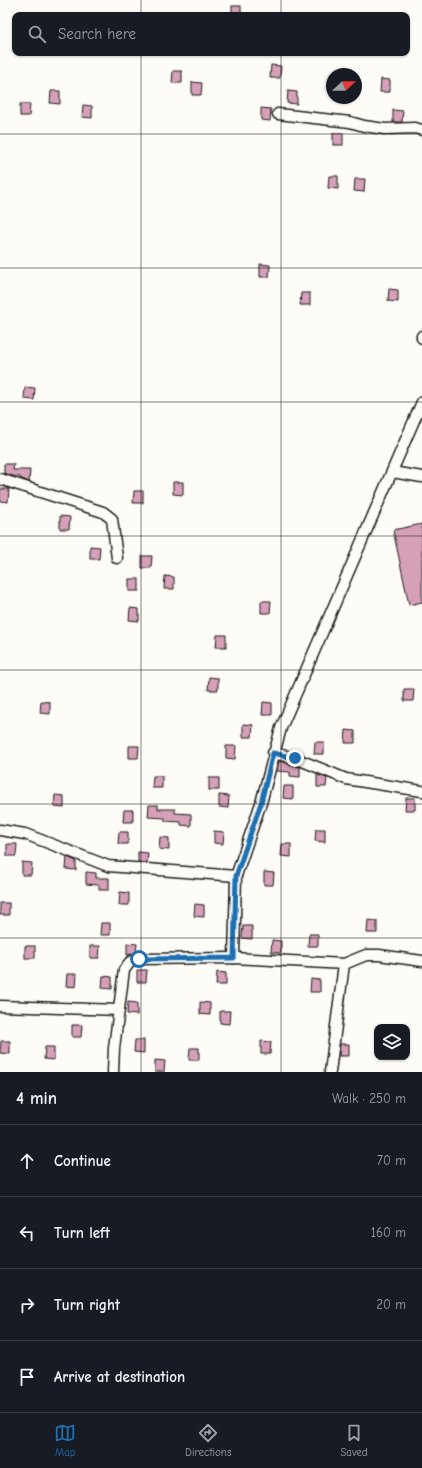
<!DOCTYPE html>
<html lang="en">
<head>
<meta charset="utf-8">
<style>
  :root { --surface:#171b24; --page:#20242c; --text:#f1f3f6; --muted:#9ea1a6; --line:#363941; --accent:#1f6fb2 }
  body { margin:0; font-family:"Comic Neue",sans-serif; background:var(--page); color:var(--text) }
  .controls { position:absolute; right:12px; bottom:12px; display:grid; overflow:hidden; border-radius:8px; box-shadow:0 1px 3px #0004 }
  .controls button { width:36px; height:36px; display:grid; place-items:center; padding:0; border:0; border-bottom:1px solid var(--line); background:var(--surface); color:var(--text); font:20px sans-serif }
  .compass { position:absolute; left:326px; top:68px; width:36px; height:36px; border-radius:50%; background:var(--surface); box-shadow:0 1px 3px #0004; rotate:69deg }
  .stop { position:absolute; width:12px; height:12px; margin:-9px; border:3px solid #1f6fb2; border-radius:50%; background:#fff }
  .stop.end { background:#1f6fb2; border-color:#fff; box-shadow:0 1px 4px #0008 }
  .list { margin:0; padding:0; list-style:none }
  h2 { display:flex; justify-content:space-between; align-items:center; height:52px; margin:0; padding:0 16px; font-size:17px }
  h2 small { font-size:13px; font-weight:400; color:var(--muted) }
  .list li { display:grid; grid-template-columns:26px 1fr auto; gap:12px; align-items:center; box-sizing:border-box; height:72px; padding:0 16px; border-top:1px solid var(--line) }
  .list b { display:block; font-size:15px; white-space:nowrap }
  .list em { font-size:13px; font-style:normal; color:var(--muted) }
  .icon { flex:none; width:22px; height:22px; fill:none; stroke:currentColor; stroke-width:2; stroke-linecap:round; stroke-linejoin:round }
  .map { position:relative; flex:none; width:422px; height:1072px; overflow:hidden }
  .search { position:absolute; background:var(--surface); box-shadow:0 1px 3px #0004; left:12px; right:12px; top:12px; height:44px; display:flex; align-items:center; gap:10px; box-sizing:border-box; padding:0 14px; border-radius:8px; color:var(--muted); font-size:15px }
  .sheet { height:340px; background:var(--surface) }
  nav { display:flex; justify-content:space-around; align-items:center; box-sizing:border-box; height:56px; border-top:1px solid var(--line); background:var(--surface); font-size:11px; color:var(--muted) }
  nav a { display:grid; justify-items:center; gap:2px }
  nav .on { color:var(--accent) }
  .map>svg:first-child { display:block }
  .building { fill:#d6a0b8; stroke:#1c1c1c }
  .lines { fill:none; stroke-linecap:round; stroke-linejoin:round }
  .minor-casing { stroke:#1c1c1c; stroke-width:13 }
  .minor { stroke:#fdfcf7; stroke-width:10 }
  .route { stroke:#1f6fb2; stroke-width:5 }
  .grid { fill:none; stroke:#1c1c1c; stroke-width:1; stroke-opacity:0.55 }
</style>
</head>
<body>
<div class="map">
<svg width="422" height="1072" viewBox="0 0 422 1072">
  <rect width="100%" height="100%" fill="#fdfcf7"/>
  <filter id="ink" filterUnits="userSpaceOnUse"><feTurbulence type="fractalNoise" baseFrequency=".025" numOctaves="2"/><feDisplacementMap in="SourceGraphic" scale="8" xChannelSelector="R" yChannelSelector="G"/><feConvolveMatrix kernelMatrix="1 2 1 2 8 2 1 2 1" color-interpolation-filters="sRGB"/></filter>
  <g filter="url(#ink)">
    <g class="building">
      <rect x="232" y="6" width="9" height="9"/>
      <path d="M271,65L281,66L280,78H270Z"/>
      <path d="M173,71H182V83H172Z"/>
      <path d="M381,79L390,80V92H380Z"/>
      <path d="M192,82L202,83L201,95H192Z"/>
      <path d="M51,91H60V104L50,103Z"/>
      <path d="M288,91L297,92V104L287,103Z"/>
      <path d="M20,104H30L29,116H20Z"/>
      <path d="M83,105L92,106V118L82,117Z"/>
      <path d="M261,108L271,109L270,121L261,120Z"/>
      <path d="M393,110L403,111L402,122H393Z"/>
      <rect x="333" y="133" width="10" height="12"/>
      <path d="M329,176H338V189L328,188Z"/>
      <path d="M355,179H365L364,192L354,191Z"/>
      <path d="M260,264L270,265L269,277H260Z"/>
      <path d="M389,289L398,290V302L388,301Z"/>
      <path d="M301,293H310V305H300Z"/>
      <path d="M25,387L35,388L34,400L24,399Z"/>
      <path d="M4,464H14L13,470H30L29,482L20,478V477L13,476L4,473Z"/>
      <path d="M173,482H183V495L173,494Z"/>
      <path d="M0,489H9L8,502L0,501Z"/>
      <path d="M134,491H143V503H133Z"/>
      <path d="M60,516L70,517L69,529H60Z"/>
      <path d="M422,524V602L409,605L393,530Z"/>
      <path d="M90,546L100,547L99,559H90Z"/>
      <path d="M142,556H152L151,568H142Z"/>
      <path d="M165,576L174,577V589H164Z"/>
      <rect x="129" y="579" width="10" height="12"/>
      <path d="M261,601H271L270,613H261Z"/>
      <path d="M130,608L139,609V621L129,620Z"/>
      <path d="M217,635H226V647H216Z"/>
      <path d="M209,677L218,678V690H208Z"/>
      <path d="M404,689H414L413,701H404Z"/>
      <path d="M41,701L50,702V714L40,713Z"/>
      <path d="M263,702L272,703V715H262Z"/>
      <path d="M243,724L253,725L252,737H243Z"/>
      <path d="M346,730L355,731V743H345Z"/>
      <path d="M315,742H324V754H314Z"/>
      <path d="M129,746H139L138,758H129Z"/>
      <path d="M226,746H236L235,759L226,758Z"/>
      <path d="M279,761L300,767V777L290,776V772L277,771Z"/>
      <path d="M317,775L327,778L326,787H317Z"/>
      <path d="M153,776H162V788H152Z"/>
      <rect x="209" y="778" width="10" height="12"/>
      <path d="M284,786H293V799L283,798Z"/>
      <path d="M55,795L64,796V808L54,807Z"/>
      <path d="M219,795L229,796L228,808L219,807Z"/>
      <path d="M406,798H415V810H405Z"/>
      <path d="M149,805H158V809H175V813L191,814V826L181,825V822L165,821V818L148,817Z"/>
      <path d="M124,810H133V822H123Z"/>
      <path d="M316,829H325V842L315,841Z"/>
      <path d="M214,831L224,832L223,844L214,843Z"/>
      <path d="M119,832H128V844H118Z"/>
      <path d="M160,837L169,838V850L159,849Z"/>
      <path d="M7,844H17L16,856H7Z"/>
      <path d="M282,844H291V857L281,856Z"/>
      <path d="M138,852L148,853L147,863L138,862Z"/>
      <path d="M67,857L76,861V870L66,869Z"/>
      <path d="M22,862L32,863L31,875H22Z"/>
      <path d="M86,872L96,873V878H109V890H99V885L86,884Z"/>
      <path d="M264,872L274,873L273,885H264Z"/>
      <path d="M120,892L129,893V905H119Z"/>
      <rect x="0" y="903" width="9" height="12"/>
      <path d="M195,904L204,905V917L194,916Z"/>
      <path d="M368,920L377,921V933H367Z"/>
      <path d="M101,923H110V935H100Z"/>
      <path d="M243,926H252V939L242,938Z"/>
      <path d="M309,934H318V946H308Z"/>
      <path d="M272,940L281,941V953L271,952Z"/>
      <path d="M127,943L137,944L136,953L127,955Z"/>
      <rect x="25" y="946" width="10" height="12"/>
      <path d="M90,946H100L99,958H90Z"/>
      <path d="M137,970H147L146,982H137Z"/>
      <path d="M217,972L226,973V985H216Z"/>
      <path d="M67,974H77L76,987L66,986Z"/>
      <path d="M103,976L112,977V989L102,988Z"/>
      <path d="M311,979L320,980V992H310Z"/>
      <path d="M128,1002L137,1003V1015L127,1014Z"/>
      <path d="M200,1002L210,1003V1015L200,1014Z"/>
      <path d="M220,1011H230L229,1024L220,1023Z"/>
      <path d="M72,1025H82L81,1037H72Z"/>
      <path d="M135,1040H144V1053L134,1052Z"/>
      <path d="M1,1041H10V1054L0,1053Z"/>
      <path d="M261,1041L271,1042L270,1054H261Z"/>
      <path d="M340,1044H349V1056H339Z"/>
      <path d="M45,1047H54V1060L44,1059Z"/>
      <path d="M190,1048H199V1060H189Z"/>
      <path d="M155,1060L165,1061L164,1072H155Z"/>
    </g>
    <g class="lines">
      <g class="minor-casing">
        <g id="minor">
          <path d="M278,114L350,122L364,126L385,129L415,128L422,130"/>
          <path d="M422,336V338"/>
          <path d="M392,472L422,477"/>
          <path d="M0,479L103,512L112,519L117,558"/>
          <path d="M273,753L295,758L346,779L422,791"/>
          <path d="M0,830L25,834L108,866L236,876L261,803L281,728L422,402"/>
          <path d="M234,958L236,876"/>
          <path d="M0,1006L119,1010"/>
          <path d="M113,1072L114,1048L124,970L130,962L139,959L234,958L344,964L366,955H379L422,961"/>
          <path d="M330,1072L344,964"/>
        </g>
      </g>
      <use href="#minor" class="minor"/>
    </g>
  </g>
  <g class="lines" filter="url(#ink)">
    <path class="route" d="M139,959L234,958L236,876L261,803L273,753L295,758"/>
  </g>
  <path class="grid" d="M141,0V15M281,0V15M141,53V1072M281,53V1072M0,134H422M0,268H422M0,402H422M0,536H422M0,670H422M0,804H422M0,938H422"/>
</svg>
<div class="controls">
<button><svg class="icon" aria-label="layers" viewBox="0 0 24 24"><path d="M12 4l9 5-9 5-9-5zM3 14l9 5 9-5"/></svg></button>
</div>
<svg class="compass" viewBox="-18 -18 36 36"><path d="M0-13l5 13h-10z" fill="#e53935"/><path d="M0 13l5-13h-10z" fill="#9ea1a6"/></svg>
<div class="stop" style="left:139px;top:959px"></div>
<div class="stop end" style="left:295px;top:758px"></div>
<div class="search"><svg class="icon" aria-label="search" viewBox="0 0 24 24"><circle cx="10" cy="10" r="6"/><path d="M15 15l6 6"/></svg>Search here</div>
</div>
<section class="sheet">
<h2>4 min<small>Walk · 250 m</small></h2>
<ul class="list">
<li><svg class="icon" aria-label="ahead" viewBox="0 0 24 24"><path d="M12 20V5M6 11l6-6 6 6"/></svg><div><b>Continue</b></div><em>70 m</em></li>
<li><svg class="icon" aria-label="left" viewBox="0 0 24 24"><path d="M17 20v-9H6M10 6l-5 5 5 5"/></svg><div><b>Turn left</b></div><em>160 m</em></li>
<li><svg class="icon" aria-label="right" viewBox="0 0 24 24"><path d="M7 20v-9h11M14 6l5 5-5 5"/></svg><div><b>Turn right</b></div><em>20 m</em></li>
<li><svg class="icon" aria-label="arrive" viewBox="0 0 24 24"><path d="M6 21V4h12l-3 4 3 4H6"/></svg><div><b>Arrive at destination</b></div></li>
</ul>
</section>
<nav>
<a class="on"><svg class="icon" aria-label="map" viewBox="0 0 24 24"><path d="M3 6l6-2 6 2 6-2v14l-6 2-6-2-6 2zM9 4v14M15 6v14"/></svg>Map</a>
<a><svg class="icon" aria-label="directions" viewBox="0 0 24 24"><path d="M12 3l9 9-9 9-9-9zM9 14v-3h6M13 9l2 2-2 2"/></svg>Directions</a>
<a><svg class="icon" aria-label="saved" viewBox="0 0 24 24"><path d="M7 4h10v16l-5-4-5 4z"/></svg>Saved</a>
</nav>
</body>
</html>
